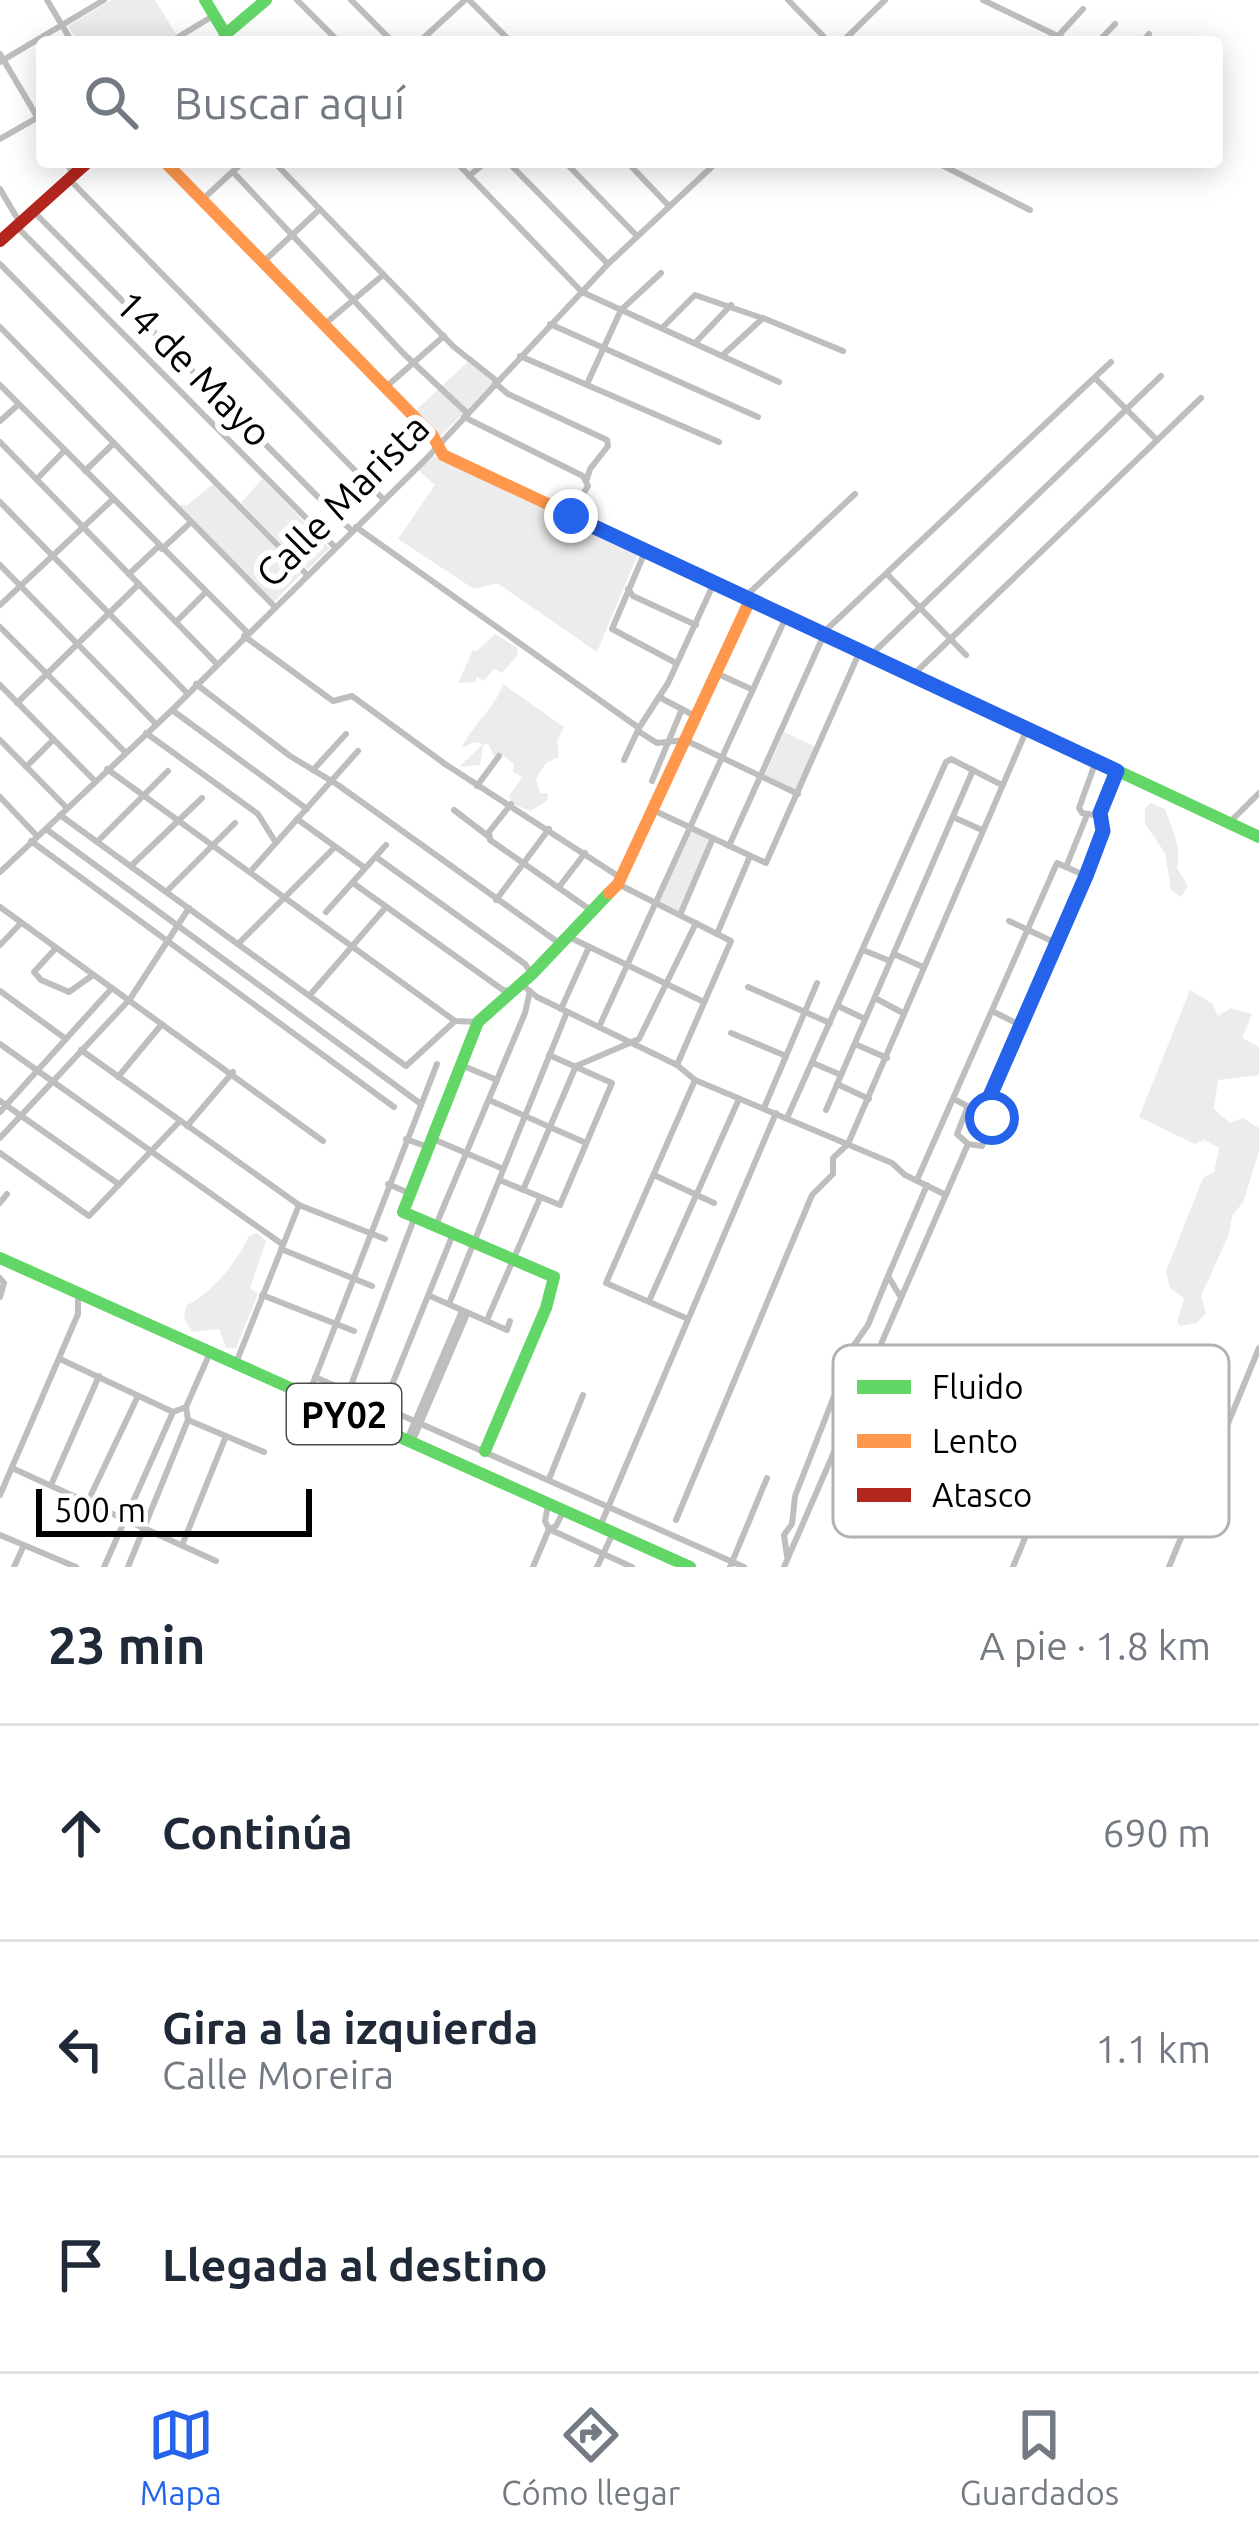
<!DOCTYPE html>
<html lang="es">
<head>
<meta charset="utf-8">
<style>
  :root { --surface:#fff; --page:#f6f6f7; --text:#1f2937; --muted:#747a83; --line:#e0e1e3; --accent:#2563eb }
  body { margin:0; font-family:Ubuntu,sans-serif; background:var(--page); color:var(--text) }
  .scale { position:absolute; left:36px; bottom:30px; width:276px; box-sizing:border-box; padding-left:12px; border:6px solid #000; border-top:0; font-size:33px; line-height:42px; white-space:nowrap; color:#000; -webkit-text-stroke:9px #fff; paint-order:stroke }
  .stop { position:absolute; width:36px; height:36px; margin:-27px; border:9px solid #2563eb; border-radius:50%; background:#fff }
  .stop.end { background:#2563eb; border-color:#fff; box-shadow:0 3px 12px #0008 }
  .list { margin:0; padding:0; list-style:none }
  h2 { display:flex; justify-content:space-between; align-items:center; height:156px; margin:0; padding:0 48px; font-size:51px }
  h2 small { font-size:39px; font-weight:400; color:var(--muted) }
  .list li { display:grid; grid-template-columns:78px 1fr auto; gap:36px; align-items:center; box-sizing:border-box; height:216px; padding:0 48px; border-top:3px solid var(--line) }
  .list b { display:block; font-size:45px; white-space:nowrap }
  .list p { margin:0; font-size:39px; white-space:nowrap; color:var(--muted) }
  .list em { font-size:39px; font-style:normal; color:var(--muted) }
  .icon { flex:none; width:66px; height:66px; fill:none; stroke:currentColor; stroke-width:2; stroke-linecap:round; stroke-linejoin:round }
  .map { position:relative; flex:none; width:1259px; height:1567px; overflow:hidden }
  .search { position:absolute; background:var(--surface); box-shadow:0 6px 30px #0003; left:36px; right:36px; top:36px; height:132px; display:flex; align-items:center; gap:30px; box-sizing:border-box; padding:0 42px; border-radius:12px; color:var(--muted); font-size:45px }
  .sheet { height:804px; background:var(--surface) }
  nav { display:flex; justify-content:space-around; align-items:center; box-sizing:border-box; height:168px; border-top:3px solid var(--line); background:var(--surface); font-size:33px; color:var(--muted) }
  nav a { display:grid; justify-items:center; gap:6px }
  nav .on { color:var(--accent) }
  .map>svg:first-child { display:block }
  .green { fill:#ececec }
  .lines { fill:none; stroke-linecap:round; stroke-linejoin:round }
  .street { stroke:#bebebe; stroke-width:6 }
  .fast { stroke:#63d668; stroke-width:12 }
  .slow { stroke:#ff974d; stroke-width:12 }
  .jam { stroke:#b3261e; stroke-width:12 }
  .route { stroke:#2563eb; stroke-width:15 }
  .labels { text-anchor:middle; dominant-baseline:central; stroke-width:12; stroke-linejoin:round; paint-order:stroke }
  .shield { fill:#fff; stroke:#4c4c4c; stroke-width:3 }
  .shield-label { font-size:36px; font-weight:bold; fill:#000 }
  .street-label { font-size:39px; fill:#000; stroke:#fff }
  .key { fill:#fff; stroke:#b2b2b2; stroke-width:3 }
  .key-label { font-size:33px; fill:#000 }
</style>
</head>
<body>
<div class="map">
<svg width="1259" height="1567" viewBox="0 0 1259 1567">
  <rect width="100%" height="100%" fill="#fff"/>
  <g class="green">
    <path d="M112,0H155L176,34L163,42H78L68,26Z"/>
    <path d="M471,359L496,381L437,439L415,411Z"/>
    <path d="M432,455L638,554L597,652L497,583L474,589L398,539L435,485L416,468Z"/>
    <path d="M262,479L330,548L307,570L241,503Z"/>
    <path d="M213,484L301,574L274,602L176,505H187Z"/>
    <path d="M495,634L518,648L517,656L502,673L494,669L484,681L477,677L475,682L458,683L473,650L477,651Z"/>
    <path d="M503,684L564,727L557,741L559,757L546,763L536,779L540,793H547L548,800L531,811L513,804L509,796L522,777L513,772L514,764L502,755L494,756L488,744L483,745L480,765L459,767L483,744L474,742L462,748C471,726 495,708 503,684Z"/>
    <path d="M784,732L816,747L797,791L765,775Z"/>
    <path d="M1151,803L1165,809C1172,829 1182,847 1177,868L1188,886L1181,897L1171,890L1165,853L1145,824V808Z"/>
    <path d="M692,831L710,839L679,911L659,901Z"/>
    <path d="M1190,990L1212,1003L1218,1016L1231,1008L1252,1014L1242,1038L1259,1047V1075L1218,1080L1214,1109L1230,1123L1243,1118L1259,1128V1152L1243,1202L1232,1216L1229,1234L1201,1296L1206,1313L1197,1323L1180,1326L1177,1323L1184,1298L1170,1288L1166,1271L1203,1178L1214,1172L1219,1148L1204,1140L1195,1144L1139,1117Z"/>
    <path d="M257,1233L266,1241L250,1288L258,1294L236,1348H226L219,1329L192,1332L184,1318L186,1306C213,1291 236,1264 249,1236Z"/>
  </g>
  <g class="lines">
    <g class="street">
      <path d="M47,0L72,42"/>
      <path d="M297,0L339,42"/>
      <path d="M351,0L393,42"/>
      <path d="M469,0L511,42"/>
      <path d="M788,0L829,42"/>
      <path d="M983,0L1070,42"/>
      <path d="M1058,36L1083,9"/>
      <path d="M170,42L213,16"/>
      <path d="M419,42L465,0"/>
      <path d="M842,42L885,0"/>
      <path d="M1098,42L1115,24"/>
      <path d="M1142,42L1149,34"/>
      <path d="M0,54L42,125"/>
      <path d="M0,62L104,0"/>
      <path d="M0,139L42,115"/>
      <path d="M66,162L74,175"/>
      <path d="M274,162L454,347L497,381"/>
      <path d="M456,162L582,292L779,382"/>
      <path d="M508,162L608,264"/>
      <path d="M565,162L637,236"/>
      <path d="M627,162L669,206"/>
      <path d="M936,162L1030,210"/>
      <path d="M233,172L404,354L467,413"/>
      <path d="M469,176L486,162"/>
      <path d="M69,179L384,500"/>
      <path d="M0,189L20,223"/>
      <path d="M202,200L243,162"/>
      <path d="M33,211L352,531"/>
      <path d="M16,226L335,547"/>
      <path d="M262,263L320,209"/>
      <path d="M0,264L307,575"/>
      <path d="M326,323L383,275"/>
      <path d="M550,324L758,417"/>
      <path d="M0,327L275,607"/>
      <path d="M663,327L695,295L762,318"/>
      <path d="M696,342L731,305"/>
      <path d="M724,354L763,318L843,351"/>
      <path d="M520,356L719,442"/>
      <path d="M1096,379L1157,440"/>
      <path d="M495,383L508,394L607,440L608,446L590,469L587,479"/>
      <path d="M587,384L621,310L661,273"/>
      <path d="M0,385L248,633"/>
      <path d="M387,386L444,336"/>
      <path d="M464,417L583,476L588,486L572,512"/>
      <path d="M0,421L19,404"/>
      <path d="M0,442L215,662"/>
      <path d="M85,471L114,443"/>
      <path d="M37,479L65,450"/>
      <path d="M0,502L187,693"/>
      <path d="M356,527L639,728L624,760"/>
      <path d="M162,549L190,523"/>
      <path d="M645,552L612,629L676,663"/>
      <path d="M0,565L156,724"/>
      <path d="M129,574L159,546"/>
      <path d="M887,574L966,655"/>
      <path d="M628,589L633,596L696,625"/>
      <path d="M747,595L855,494"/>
      <path d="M0,605L111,501"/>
      <path d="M176,622L206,592"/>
      <path d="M0,627L125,752"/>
      <path d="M244,636L333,701L352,696L445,764L621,878"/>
      <path d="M873,653L1161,376"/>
      <path d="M716,673L751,689"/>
      <path d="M914,674L1201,398"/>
      <path d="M196,684L290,756L338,785L559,943"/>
      <path d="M0,685L94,780"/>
      <path d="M659,697L695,716"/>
      <path d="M17,703L139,584"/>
      <path d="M172,710L307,809"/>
      <path d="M639,728L668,683L714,583"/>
      <path d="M638,731L657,743L685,740L798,794"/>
      <path d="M146,733L258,814L276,843"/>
      <path d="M0,740L66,807"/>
      <path d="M1096,761L1079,808L1082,813L1100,816"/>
      <path d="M26,767L53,740"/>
      <path d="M107,769L455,1021L478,1022"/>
      <path d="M313,770L346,734"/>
      <path d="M652,781L682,709"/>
      <path d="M477,786L499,756"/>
      <path d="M0,797L37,836"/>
      <path d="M511,804L489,832L490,840L592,911"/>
      <path d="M454,810L488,836"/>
      <path d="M653,810L766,863L860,651"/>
      <path d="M60,815L406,1066L455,1021"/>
      <path d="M953,817L982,830"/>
      <path d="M297,819L365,868"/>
      <path d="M1229,823L1259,793"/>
      <path d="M46,829L421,1104"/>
      <path d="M31,841L394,1107"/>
      <path d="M97,842L168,771"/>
      <path d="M729,846L826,630L1111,362"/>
      <path d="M376,857L525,964L532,974"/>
      <path d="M131,866L202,798"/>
      <path d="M1066,867L1087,815"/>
      <path d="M0,872L172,710L425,460L608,264L717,162"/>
      <path d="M250,872L358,751"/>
      <path d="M353,883L503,990L512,991"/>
      <path d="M620,885L731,941L677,1065"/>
      <path d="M559,887L585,853"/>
      <path d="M166,892L235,823"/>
      <path d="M496,900L549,829"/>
      <path d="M0,907L323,1141"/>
      <path d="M326,912L386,845"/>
      <path d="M680,915L713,838"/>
      <path d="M1009,921L1056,943"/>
      <path d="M717,934L750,856"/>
      <path d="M571,938L704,1002"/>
      <path d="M238,944L335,847"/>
      <path d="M0,945L21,923"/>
      <path d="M55,949L34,972L41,980L69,992L93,975"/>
      <path d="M863,950L890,961"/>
      <path d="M894,954L923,967"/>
      <path d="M521,984L537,997L677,1065L695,1080L892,1163L905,1175L946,1195"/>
      <path d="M748,987L830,1023"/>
      <path d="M0,991L66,1039"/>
      <path d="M310,995L386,907"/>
      <path d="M875,998L903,1013"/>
      <path d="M838,1006L865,1019"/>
      <path d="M561,1009L589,947"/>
      <path d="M992,1011L1020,1025"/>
      <path d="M599,1027L786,617"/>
      <path d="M731,1033L786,1056"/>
      <path d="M0,1044L282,1244"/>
      <path d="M855,1044L887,1058"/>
      <path d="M81,1050L299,1205L385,1239"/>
      <path d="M813,1063L841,1075"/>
      <path d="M461,1065L497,1080"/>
      <path d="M118,1077L162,1024"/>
      <path d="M837,1084L869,1099"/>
      <path d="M954,1099L993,1120L982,1146L968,1144L957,1134L968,1106"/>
      <path d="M489,1100L586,1143"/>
      <path d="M0,1101L117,1183"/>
      <path d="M764,1108L817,983"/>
      <path d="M826,1110L973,770"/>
      <path d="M0,1112L112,988"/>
      <path d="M983,1112L1086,876L1103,831L1099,813L1116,772"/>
      <path d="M787,1118L946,762L951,759L1002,785"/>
      <path d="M187,1126L233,1072"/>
      <path d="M0,1138L130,999L189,908"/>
      <path d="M406,1139L428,1147"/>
      <path d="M433,1139L501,1168"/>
      <path d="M0,1153L89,1216L180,1121"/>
      <path d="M654,1175L714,1203"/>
      <path d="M917,1180L1057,863L1086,876"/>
      <path d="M502,1181L560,1205L612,1083L549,1055"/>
      <path d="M388,1184L409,1193"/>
      <path d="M523,1190L576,1066L639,1039L696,923"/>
      <path d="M0,1203L7,1194"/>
      <path d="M436,1225L525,1013L530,991"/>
      <path d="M281,1249L372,1286"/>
      <path d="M0,1278L4,1283L0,1297"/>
      <path d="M262,1295L354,1331"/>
      <path d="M430,1296L507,1330L510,1321"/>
      <path d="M900,1296L888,1276L927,1185"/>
      <path d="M650,1299L739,1099"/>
      <path d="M449,1304L567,1012"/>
      <path d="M688,1319L606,1283L695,1080"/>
      <path d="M487,1320L540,1198"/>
      <path d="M209,1355L186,1407L188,1420L264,1452"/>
      <path d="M60,1359L173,1412L186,1407"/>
      <path d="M236,1363L299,1205"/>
      <path d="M315,1377L744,1567"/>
      <path d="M308,1396L437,1064"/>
      <path d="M383,1407L453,1234"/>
      <path d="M342,1409L414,1219"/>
      <path d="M407,1440L462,1311"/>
      <path d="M413,1440L467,1314"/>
      <path d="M12,1468L216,1561"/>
      <path d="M549,1479L583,1395"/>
      <path d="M51,1485L99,1376"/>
      <path d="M0,1495L78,1314V1294"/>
      <path d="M88,1501L138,1396"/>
      <path d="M548,1505L545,1521L549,1529L632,1567"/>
      <path d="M676,1520L812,1195L833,1174V1158L848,1144L1027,729"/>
      <path d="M601,1524L776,1113"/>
      <path d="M0,1535L76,1567"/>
      <path d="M183,1543L226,1436"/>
      <path d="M787,1556L784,1535L792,1524L795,1496L854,1345L868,1325L888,1276"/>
      <path d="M14,1567L24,1545"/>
      <path d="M104,1567L173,1412"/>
      <path d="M128,1567L188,1420"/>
      <path d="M533,1567L549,1529L556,1526L562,1514"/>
      <path d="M597,1567L613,1533"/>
      <path d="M730,1567L767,1478"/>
      <path d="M784,1567L968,1144"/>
      <path d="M1013,1567L1044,1492"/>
      <path d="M1169,1567L1259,1348"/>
    </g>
    <g class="fast">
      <path d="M205,0L226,35"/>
      <path d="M222,42L227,33L266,0"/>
      <path d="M755,601L1259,837"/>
      <path d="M0,1258L690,1567"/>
      <path d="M485,1451L546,1308L554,1277L403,1212L478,1022L532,974L609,893"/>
    </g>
    <g class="slow">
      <path d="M165,162L433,436L443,455L755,601"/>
      <path d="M609,893L618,884L750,600"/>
    </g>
    <path class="jam" d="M0,241L88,162"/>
  </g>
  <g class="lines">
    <path class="route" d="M571,516L1117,771L1100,813L1103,831L1086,876L983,1112L992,1118"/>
  </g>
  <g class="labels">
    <rect class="shield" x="287" y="1384" width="114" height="60" rx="9"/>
    <g class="shield-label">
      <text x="344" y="1414">PY02</text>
    </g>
    <g class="street-label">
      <text transform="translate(194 368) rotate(45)">14 de Mayo</text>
      <text transform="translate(342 500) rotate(-45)">Calle Marista</text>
    </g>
  </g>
  <rect x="833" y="1345" width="396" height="192" rx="18" class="key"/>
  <rect x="857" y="1380" width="54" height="14" fill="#63d668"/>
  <rect x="857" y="1434" width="54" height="14" fill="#ff974d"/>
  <rect x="857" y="1488" width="54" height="14" fill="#b3261e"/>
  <g class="key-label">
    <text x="932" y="1399">Fluido</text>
    <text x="932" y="1453">Lento</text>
    <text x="932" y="1507">Atasco</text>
  </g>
</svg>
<div class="scale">500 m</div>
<div class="stop" style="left:992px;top:1118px"></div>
<div class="stop end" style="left:571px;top:516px"></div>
<div class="search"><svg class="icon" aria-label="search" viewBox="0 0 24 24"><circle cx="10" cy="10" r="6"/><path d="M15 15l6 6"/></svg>Buscar aquí</div>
</div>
<section class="sheet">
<h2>23 min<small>A pie · 1.8 km</small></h2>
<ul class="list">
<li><svg class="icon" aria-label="ahead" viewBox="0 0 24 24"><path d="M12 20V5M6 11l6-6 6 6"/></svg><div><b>Continúa</b></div><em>690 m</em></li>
<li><svg class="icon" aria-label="left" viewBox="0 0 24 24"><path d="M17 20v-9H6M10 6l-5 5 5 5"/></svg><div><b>Gira a la izquierda</b><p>Calle Moreira</p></div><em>1.1 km</em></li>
<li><svg class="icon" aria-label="arrive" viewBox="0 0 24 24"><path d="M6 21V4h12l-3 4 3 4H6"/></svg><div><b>Llegada al destino</b></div></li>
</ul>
</section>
<nav>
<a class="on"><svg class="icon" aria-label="map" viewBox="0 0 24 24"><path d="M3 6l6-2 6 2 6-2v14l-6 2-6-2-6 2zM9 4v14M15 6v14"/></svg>Mapa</a>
<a><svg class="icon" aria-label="directions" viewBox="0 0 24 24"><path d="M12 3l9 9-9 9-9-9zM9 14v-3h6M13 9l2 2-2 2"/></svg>Cómo llegar</a>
<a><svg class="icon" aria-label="saved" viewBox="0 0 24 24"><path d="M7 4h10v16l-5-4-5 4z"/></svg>Guardados</a>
</nav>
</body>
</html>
